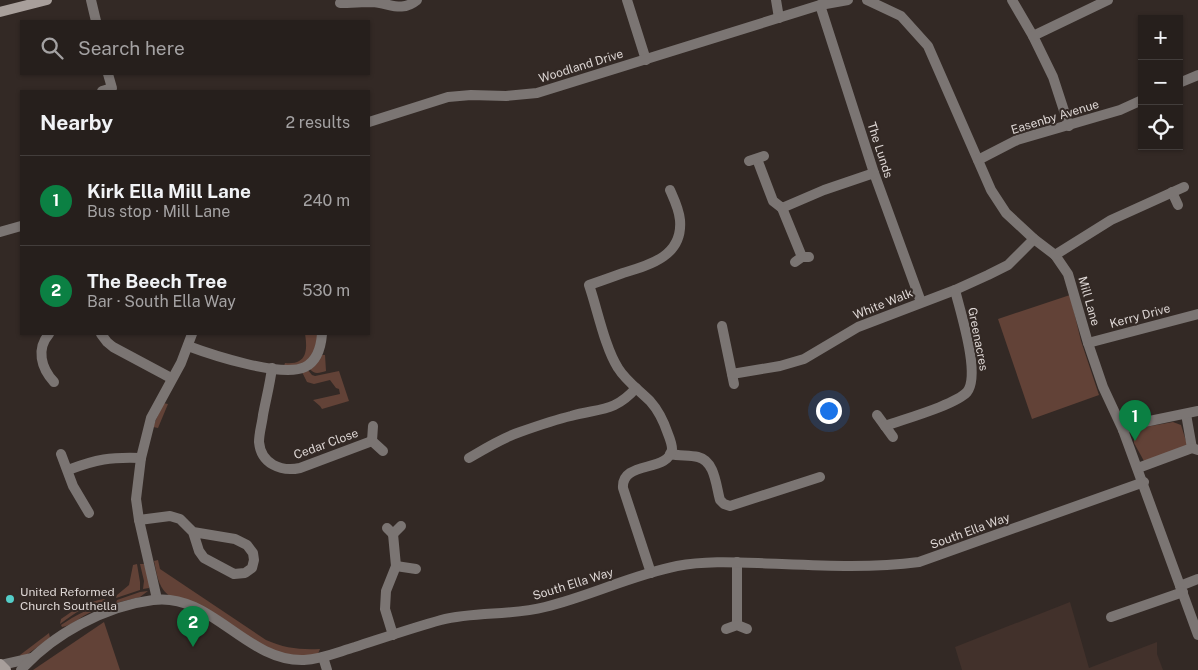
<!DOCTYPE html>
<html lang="en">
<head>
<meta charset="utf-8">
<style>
  :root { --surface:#261f1c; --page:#322c29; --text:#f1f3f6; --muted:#a4a2a3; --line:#423d3b; --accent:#0b8043 }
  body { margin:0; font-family:"Public Sans",sans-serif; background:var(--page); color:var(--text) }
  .controls { position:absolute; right:15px; top:15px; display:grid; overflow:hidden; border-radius:0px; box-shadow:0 1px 4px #0004 }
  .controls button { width:45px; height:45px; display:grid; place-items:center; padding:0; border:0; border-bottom:1px solid var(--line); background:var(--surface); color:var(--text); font:25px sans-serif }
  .you { position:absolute; left:828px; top:410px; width:18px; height:18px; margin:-12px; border:4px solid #fff; border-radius:50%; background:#1a73e8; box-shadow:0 0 0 8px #1a73e833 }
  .badge { display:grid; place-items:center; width:32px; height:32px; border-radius:50%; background:var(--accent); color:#fff; font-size:16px; font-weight:700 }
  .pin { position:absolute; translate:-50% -41px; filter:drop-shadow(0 1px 2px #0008) }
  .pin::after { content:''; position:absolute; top:26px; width:18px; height:15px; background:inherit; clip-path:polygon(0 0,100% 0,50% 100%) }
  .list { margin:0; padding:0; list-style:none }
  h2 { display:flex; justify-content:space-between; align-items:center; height:65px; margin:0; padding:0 20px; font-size:21px }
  h2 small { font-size:16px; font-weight:400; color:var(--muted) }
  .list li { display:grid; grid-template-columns:32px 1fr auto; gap:15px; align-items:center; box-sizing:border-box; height:90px; padding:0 20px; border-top:1px solid var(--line) }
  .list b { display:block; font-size:19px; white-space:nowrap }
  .list p { margin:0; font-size:16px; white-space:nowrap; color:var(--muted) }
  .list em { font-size:16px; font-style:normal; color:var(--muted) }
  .icon { flex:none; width:28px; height:28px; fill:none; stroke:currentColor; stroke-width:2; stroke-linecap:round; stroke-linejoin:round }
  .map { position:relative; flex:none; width:1198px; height:670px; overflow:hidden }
  .search { position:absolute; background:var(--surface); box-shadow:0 1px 4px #0004; left:20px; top:20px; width:350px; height:55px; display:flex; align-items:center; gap:12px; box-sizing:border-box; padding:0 18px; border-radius:0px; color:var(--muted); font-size:19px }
  .panel { position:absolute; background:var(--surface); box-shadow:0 1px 4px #0004; left:20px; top:90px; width:350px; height:245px; border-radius:0px }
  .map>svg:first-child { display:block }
  .built { fill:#42312b }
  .green { fill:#624237 }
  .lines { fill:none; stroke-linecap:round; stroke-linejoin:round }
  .street { stroke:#7b7573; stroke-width:10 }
  .secondary { stroke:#a89f9b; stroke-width:10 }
  .poi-dot { fill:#54cdc8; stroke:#332925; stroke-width:2 }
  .labels { text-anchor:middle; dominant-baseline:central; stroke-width:4; stroke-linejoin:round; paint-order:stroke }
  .street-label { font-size:12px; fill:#ddd6d4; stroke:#332925 }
  .poi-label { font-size:12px; fill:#ddd6d4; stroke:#332925; text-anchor:start }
</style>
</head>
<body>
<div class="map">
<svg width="1198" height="670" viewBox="0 0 1198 670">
  <rect width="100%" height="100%" fill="#332925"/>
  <path class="built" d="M1070,602L1089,668L1157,642V654L1163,670H962L955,647Z"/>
  <g class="green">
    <path d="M1070,295L1081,341L1099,395L1032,419L998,319Z"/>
    <path d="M305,334H318C317,345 313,361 301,365C296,367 289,366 284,366L285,363C306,365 308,352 305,334Z"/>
    <path d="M322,355H325L326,371C319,373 314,375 309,368Z"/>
    <path d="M307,369L312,375L315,376L339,371L349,401L322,409L320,406L313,400L340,394L339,389L336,388L330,380L314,384L307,382L302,372Z"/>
    <path d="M163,403L168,404L158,428L153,427Z"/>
    <path d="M1173,422L1181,425L1187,444L1184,450L1144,461L1134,443V434L1140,428Z"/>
    <path d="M158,560L160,569L266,640C284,648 300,650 320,649L317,656L278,655L170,596C158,588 157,574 154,561Z"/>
    <path d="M137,564L140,582V590L116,598L117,595L129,585L133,565Z"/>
    <path d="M140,564H144L149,578V588L143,589L144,581Z"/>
    <path d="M148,591L140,597L116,603L117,600L140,592Z"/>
    <path d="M104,599L106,601C86,605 76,612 60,624L61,619C75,609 87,602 104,599Z"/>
    <path d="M107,603C104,609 96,610 89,613C80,617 71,626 62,627L61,625C76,615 89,608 107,603Z"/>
    <path d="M104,622L120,670H33Z"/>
    <path d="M49,633L50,638L22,658L20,655Z"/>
  </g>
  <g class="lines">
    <g class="street">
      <path d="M91,0L96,21"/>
      <path d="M627,0L646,60"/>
      <path d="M776,0L779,18"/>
      <path d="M867,0L901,16L928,46L991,190L1006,213L1034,239L1055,255L1068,274L1088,343L1103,387L1123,430L1198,635"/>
      <path d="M1012,0L1033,36L1053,77L1069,126"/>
      <path d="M340,3C351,3 362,2 372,2C390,3 401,13 417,0"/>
      <path d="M820,5L874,173L921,302"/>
      <path d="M1033,36L1108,0"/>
      <path d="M1179,83L1198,75"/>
      <path d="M102,91L112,88L108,74"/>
      <path d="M369,122L448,97L471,95L506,96L537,93L820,5L848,0"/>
      <path d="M757,159L773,201L782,208L824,190L874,173"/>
      <path d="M978,160L1017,140L1120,110L1142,100"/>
      <path d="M749,161L764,156"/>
      <path d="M1172,192L1178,205"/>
      <path d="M782,208L802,257"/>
      <path d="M0,232L21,226"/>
      <path d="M1055,255L1111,220L1184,187"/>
      <path d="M795,262L802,257H809"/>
      <path d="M722,326L734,384"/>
      <path d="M49,334C36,349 41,368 54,382"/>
      <path d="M101,334L107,342L113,347L171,378"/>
      <path d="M1088,343L1198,314"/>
      <path d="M188,346C212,355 282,378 305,367C317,361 321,347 322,334"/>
      <path d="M272,368C270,384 266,399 263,415C262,424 259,433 259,442C261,464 281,472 300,468L372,441"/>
      <path d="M732,374L780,366L804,359L858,327L955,290L988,275L1008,265L1034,239"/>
      <path d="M1186,414L1192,448"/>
      <path d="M877,415L893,437"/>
      <path d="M373,426L372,441L383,451"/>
      <path d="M885,426C904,419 955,405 967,392C981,375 960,311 955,290"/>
      <path d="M1123,430L1135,424L1198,411"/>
      <path d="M61,454L73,486L89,513"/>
      <path d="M670,454C680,456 689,455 698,457C715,461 716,486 720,500L724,504L730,506L820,477"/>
      <path d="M469,458C486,448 502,438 520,432C537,426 554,420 571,416C600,408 615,412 636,388"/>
      <path d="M1138,468L1192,448L1198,450"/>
      <path d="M68,470C97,459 110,457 141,458"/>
      <path d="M139,520L170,516L180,519L193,532L235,539L247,545L253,553L254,560L252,568L245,573L234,574L204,558L199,551L193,532"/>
      <path d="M387,528L393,534L401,526"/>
      <path d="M396,566L416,569"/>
      <path d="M651,573L623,488C621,460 669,473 672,449C672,444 670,439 668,434C664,422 659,411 650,401C639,390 626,381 618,368C605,348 597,308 589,285C601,281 612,277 623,273C650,265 683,256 680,220C679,209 674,199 670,190"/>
      <path d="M1180,586L1198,579"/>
      <path d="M157,599L139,520L136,499L141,458L151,418L181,363L192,334"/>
      <path d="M1111,617L1183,592"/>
      <path d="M737,625V562"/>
      <path d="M726,629L737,625L747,629"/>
      <path d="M393,635L385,609L386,591L396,566L393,534"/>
      <path d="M323,657L327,670"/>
      <path d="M1,665L32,658"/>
      <path d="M21,670C53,634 105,606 153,600C211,592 246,662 304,660C322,659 338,652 355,647C383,638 412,628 441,620C475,611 511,616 545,607C590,596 632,575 677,566C703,561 731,562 758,563C811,565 866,569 919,562L1144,482"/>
    </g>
    <g class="secondary">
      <path d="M0,12L47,0"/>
      <path d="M0,664L6,670"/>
    </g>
  </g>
  <circle class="poi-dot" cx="10" cy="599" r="5"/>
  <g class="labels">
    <g class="street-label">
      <text transform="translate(581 66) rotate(-17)">Woodland Drive</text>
      <text transform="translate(1055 117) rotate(-17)">Easenby Avenue</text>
      <text transform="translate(880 150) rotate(72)">The Lunds</text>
      <text transform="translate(1089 301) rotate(74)">Mill Lane</text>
      <text transform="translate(883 304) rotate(-22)">White Walk</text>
      <text transform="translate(1140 316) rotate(-15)">Kerry Drive</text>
      <text transform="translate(978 339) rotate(79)">Greenacres</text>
      <text transform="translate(326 444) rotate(-20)">Cedar Close</text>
      <text transform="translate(970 531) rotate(-20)">South Ella Way</text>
      <text transform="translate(573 584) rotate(-17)">South Ella Way</text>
    </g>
    <g class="poi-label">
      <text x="20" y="592">United Reformed<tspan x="20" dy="14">Church Southella</tspan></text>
    </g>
  </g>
</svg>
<div class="controls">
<button>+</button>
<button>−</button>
<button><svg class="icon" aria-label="locate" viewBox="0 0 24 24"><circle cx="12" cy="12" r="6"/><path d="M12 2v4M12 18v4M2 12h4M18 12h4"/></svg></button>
</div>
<div class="you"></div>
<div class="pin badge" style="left:1135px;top:441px">1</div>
<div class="pin badge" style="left:193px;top:647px">2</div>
<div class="search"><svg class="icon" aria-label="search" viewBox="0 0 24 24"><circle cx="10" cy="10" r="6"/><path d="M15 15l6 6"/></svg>Search here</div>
<section class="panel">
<h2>Nearby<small>2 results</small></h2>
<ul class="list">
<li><span class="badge">1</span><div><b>Kirk Ella Mill Lane</b><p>Bus stop · Mill Lane</p></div><em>240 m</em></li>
<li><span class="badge">2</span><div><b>The Beech Tree</b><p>Bar · South Ella Way</p></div><em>530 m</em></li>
</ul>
</section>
</div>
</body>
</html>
